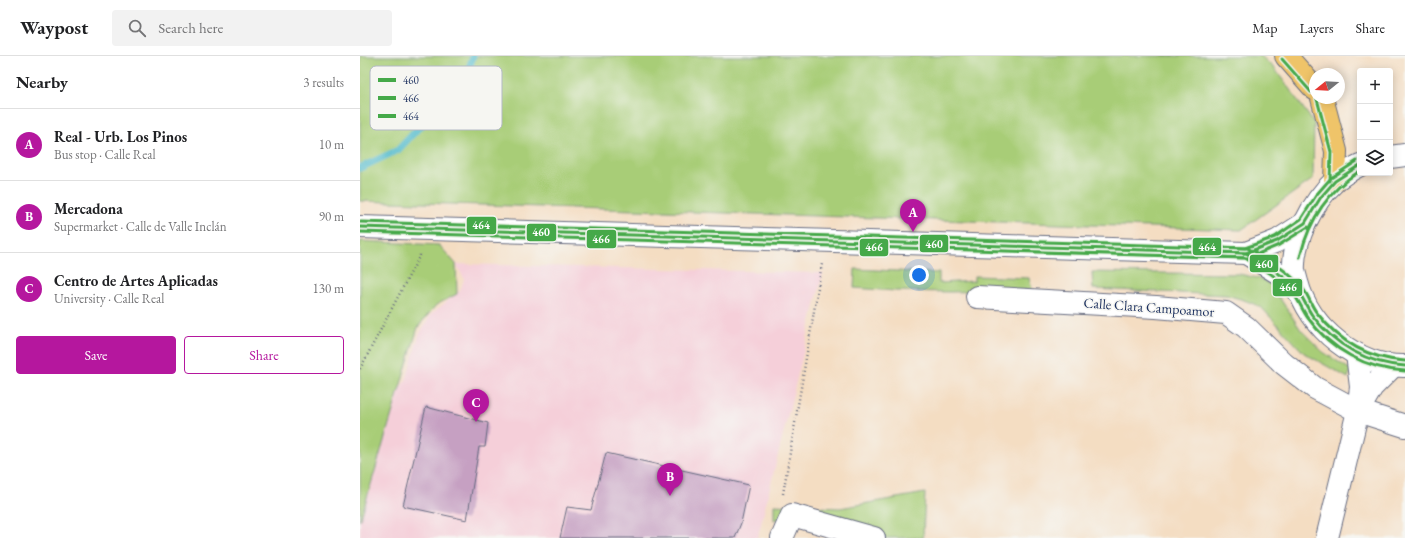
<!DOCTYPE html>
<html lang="en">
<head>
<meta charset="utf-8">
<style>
  :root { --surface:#fff; --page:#f2f2f2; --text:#202124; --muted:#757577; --line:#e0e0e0; --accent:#b5179e }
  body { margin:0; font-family:"EB Garamond",serif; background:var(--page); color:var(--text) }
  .controls { position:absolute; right:12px; top:12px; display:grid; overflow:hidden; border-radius:4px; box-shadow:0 2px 10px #0003 }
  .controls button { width:36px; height:36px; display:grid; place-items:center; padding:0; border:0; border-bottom:1px solid var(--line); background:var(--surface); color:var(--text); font:20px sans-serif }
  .compass { position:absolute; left:949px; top:12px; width:36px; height:36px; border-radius:50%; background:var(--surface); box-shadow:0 2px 10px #0003; rotate:252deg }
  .you { position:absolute; left:559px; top:219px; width:14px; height:14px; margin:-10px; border:3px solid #fff; border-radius:50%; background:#1a73e8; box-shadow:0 0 0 6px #1a73e833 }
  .badge { display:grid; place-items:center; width:26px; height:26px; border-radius:50%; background:var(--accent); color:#fff; font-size:13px; font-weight:700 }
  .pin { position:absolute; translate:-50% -33px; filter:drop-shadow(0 1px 2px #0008) }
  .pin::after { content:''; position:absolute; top:21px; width:14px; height:12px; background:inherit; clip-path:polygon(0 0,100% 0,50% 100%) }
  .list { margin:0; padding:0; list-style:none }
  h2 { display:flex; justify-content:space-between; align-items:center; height:52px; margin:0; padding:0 16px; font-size:17px }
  h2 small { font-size:13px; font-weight:400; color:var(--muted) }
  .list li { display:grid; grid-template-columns:26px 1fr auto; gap:12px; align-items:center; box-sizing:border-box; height:72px; padding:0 16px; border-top:1px solid var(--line) }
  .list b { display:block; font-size:15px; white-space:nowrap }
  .list p { margin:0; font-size:13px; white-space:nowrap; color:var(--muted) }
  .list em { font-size:13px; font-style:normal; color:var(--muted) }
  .actions { display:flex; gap:8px; padding:12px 16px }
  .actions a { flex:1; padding:9px 0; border:1px solid var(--accent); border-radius:4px; text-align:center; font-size:14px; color:var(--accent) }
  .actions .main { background:var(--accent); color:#fff }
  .icon { flex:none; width:22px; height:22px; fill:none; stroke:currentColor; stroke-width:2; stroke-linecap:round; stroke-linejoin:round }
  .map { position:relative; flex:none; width:1045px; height:482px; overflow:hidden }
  header { display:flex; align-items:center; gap:24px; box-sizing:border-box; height:56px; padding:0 20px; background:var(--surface); border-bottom:1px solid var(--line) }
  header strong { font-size:19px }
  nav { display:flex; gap:22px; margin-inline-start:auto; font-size:14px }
  .search { width:280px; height:36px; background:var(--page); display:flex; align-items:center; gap:10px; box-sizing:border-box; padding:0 14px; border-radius:4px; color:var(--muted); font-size:15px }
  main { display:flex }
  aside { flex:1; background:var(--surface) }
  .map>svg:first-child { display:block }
  .built { fill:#f5cfd9 }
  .green { fill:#a8cd77; stroke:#627e6a }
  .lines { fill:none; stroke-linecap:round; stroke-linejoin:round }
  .stream { stroke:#4fbacb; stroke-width:7 }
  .building { fill:#c6a0c2 }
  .minor-casing { stroke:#676c81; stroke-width:24 }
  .highway-casing { stroke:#676c81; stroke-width:24 }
  .path { stroke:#676c81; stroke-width:2.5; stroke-dasharray:1 3; stroke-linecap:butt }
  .minor { stroke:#fff; stroke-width:22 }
  .highway { stroke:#efc469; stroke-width:22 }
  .bus-1-casing { stroke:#f6f6f2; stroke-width:6 }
  .bus-2-casing { stroke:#f6f6f2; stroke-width:6 }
  .bus-3-casing { stroke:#f6f6f2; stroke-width:6 }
  .bus-1 { stroke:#45a949; stroke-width:3 }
  .bus-2 { stroke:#45a949; stroke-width:3 }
  .bus-3 { stroke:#45a949; stroke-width:3 }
  .labels { text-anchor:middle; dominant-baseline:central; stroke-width:3; stroke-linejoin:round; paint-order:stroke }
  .street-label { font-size:14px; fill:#1b2f5e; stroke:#f6f6f2 }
  .key { fill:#f6f6f2; stroke:#b4bac6; stroke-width:1 }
  .key-label { font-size:11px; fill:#1b2f5e }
  .line-badge { stroke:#f6f6f2; stroke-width:1.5 }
  .badge-label { font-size:11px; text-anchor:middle; font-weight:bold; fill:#fff }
</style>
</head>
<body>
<header>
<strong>Waypost</strong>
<div class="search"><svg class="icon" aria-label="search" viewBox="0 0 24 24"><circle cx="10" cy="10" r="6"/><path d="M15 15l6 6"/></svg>Search here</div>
<nav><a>Map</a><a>Layers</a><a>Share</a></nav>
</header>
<main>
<aside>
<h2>Nearby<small>3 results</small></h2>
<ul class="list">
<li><span class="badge">A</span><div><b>Real - Urb. Los Pinos</b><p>Bus stop · Calle Real</p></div><em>10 m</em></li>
<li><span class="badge">B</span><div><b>Mercadona</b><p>Supermarket · Calle de Valle Inclán</p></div><em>90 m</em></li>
<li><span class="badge">C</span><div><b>Centro de Artes Aplicadas</b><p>University · Calle Real</p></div><em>130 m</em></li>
</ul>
<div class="actions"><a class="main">Save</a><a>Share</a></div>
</aside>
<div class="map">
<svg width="1045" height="482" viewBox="0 0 1045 482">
  <rect width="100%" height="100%" fill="#f6f6f2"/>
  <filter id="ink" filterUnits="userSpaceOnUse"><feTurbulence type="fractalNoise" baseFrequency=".025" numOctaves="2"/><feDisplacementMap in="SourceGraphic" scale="8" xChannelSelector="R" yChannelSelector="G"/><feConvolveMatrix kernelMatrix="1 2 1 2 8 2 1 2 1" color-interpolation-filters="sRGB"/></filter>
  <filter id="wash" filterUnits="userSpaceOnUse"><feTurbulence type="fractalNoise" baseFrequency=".012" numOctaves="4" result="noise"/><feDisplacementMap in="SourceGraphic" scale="16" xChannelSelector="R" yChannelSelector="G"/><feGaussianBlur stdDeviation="0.9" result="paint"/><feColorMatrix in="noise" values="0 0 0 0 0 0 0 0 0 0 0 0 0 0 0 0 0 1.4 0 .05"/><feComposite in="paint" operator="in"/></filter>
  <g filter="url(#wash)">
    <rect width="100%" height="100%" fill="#f4ddc2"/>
    <path class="built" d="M96,208L463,217L399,476L397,482H0V458L30,344L46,324L59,279L71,258L100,235L104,223Z"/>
    <g class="green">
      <path d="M0,0H901L915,13L954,67L953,123L881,174L0,145Z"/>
      <path d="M0,185L79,189L96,208L97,238L76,249L58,271L0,465Z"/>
      <path d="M495,213L579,217V227L614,225V220L669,222L672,234L590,236L535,235L494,232Z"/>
      <path d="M732,216L879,218L902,223L911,229L941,274L963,296L991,314L988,322L944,297L901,251L884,244L866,239L733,233Z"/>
      <path d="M565,437L563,482H514L432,459L414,464V449L480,452Z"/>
    </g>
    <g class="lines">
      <path class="stream" d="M0,112L38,94L106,21L113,0"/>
    </g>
    <g id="blocks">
      <g class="building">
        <path d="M66,351L128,367L125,391H119L107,464L43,450Z"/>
        <path d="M246,397L389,429L381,467L375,482H200L207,451L231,454Z"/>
      </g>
    </g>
  </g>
  <g filter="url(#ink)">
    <use href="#blocks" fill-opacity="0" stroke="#676c81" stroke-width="1"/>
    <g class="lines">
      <g class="minor-casing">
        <g id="minor">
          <path d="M1030,101L1045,99"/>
          <path d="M1000,109C992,113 982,119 975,125C953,145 932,185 934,215C935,218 936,223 937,226C949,272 997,311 1045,310"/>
          <path d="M0,171L886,197L917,185L945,167"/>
          <path d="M886,197L920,218L940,237"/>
          <path d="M617,241L796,251L866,257L886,271L924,308L955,332L998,355L1045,370"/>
          <path d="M997,298L1001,331L998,355L1012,331L1032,311"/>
          <path d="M422,482L432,459L514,482"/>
          <path d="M967,482L998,355"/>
        </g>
      </g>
      <g class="highway-casing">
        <g id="highway">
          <path d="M926,0L955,33"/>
          <path d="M962,42L976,95L975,125"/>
        </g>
      </g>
      <g class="path">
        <path d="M0,313L60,199V196"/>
        <path d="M423,438L462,208"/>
      </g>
      <use href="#minor" class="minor"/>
      <use href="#highway" class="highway"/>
      <g class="bus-1-casing">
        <g id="bus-1">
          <path d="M0,171L886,197C902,207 920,216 934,230C942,238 945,249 952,259C974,289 1008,308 1045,310"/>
          <path d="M858,196L886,197L917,185L945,167L961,141L975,125L1000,109"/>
        </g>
      </g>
      <g class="bus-2-casing">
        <g id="bus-2">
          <path d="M922,3L951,36"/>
          <path d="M957,43L971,96L970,125"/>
          <path d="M0,176L885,202C901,212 919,221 932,236C939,244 942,254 948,262C971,294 1006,313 1045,315"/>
          <path d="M859,201L888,202L919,189L948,171"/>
          <path d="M940,201C949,164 967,135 1000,115"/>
        </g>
      </g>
      <g class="bus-3-casing">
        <g id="bus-3">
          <path d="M0,166L887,192C905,200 931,217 943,233C949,240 951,250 957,257C979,285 1009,303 1045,305"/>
          <path d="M858,191L885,192L915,181L941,163L957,138L971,122L997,105"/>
        </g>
      </g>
      <use href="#bus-1" class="bus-1"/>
      <use href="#bus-2" class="bus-2"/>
      <use href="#bus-3" class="bus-3"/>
    </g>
  </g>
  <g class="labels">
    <g class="street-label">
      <text transform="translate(789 251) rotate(4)">Calle Clara Campoamor</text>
    </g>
  </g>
  <rect x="10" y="10" width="132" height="64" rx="6" class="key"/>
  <rect x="18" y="22" width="18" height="4" fill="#45a949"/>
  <rect x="18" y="40" width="18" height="4" fill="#45a949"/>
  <rect x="18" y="58" width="18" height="4" fill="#45a949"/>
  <g class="key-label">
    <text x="43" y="28">460</text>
    <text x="43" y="46">466</text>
    <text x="43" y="64">464</text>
  </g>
  <g class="line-badge">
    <rect x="106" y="160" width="31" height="19" rx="4" fill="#45a949"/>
    <rect x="166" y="167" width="31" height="19" rx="4" fill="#45a949"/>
    <rect x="226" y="173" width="31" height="20" rx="4" fill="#45a949"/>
    <rect x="559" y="178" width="30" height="19" rx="4" fill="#45a949"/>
    <rect x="832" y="181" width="30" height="19" rx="4" fill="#45a949"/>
    <rect x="499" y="182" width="30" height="19" rx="4" fill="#45a949"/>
    <rect x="889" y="198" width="30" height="19" rx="4" fill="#45a949"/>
    <rect x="912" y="222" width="31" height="19" rx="4" fill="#45a949"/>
  </g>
  <g class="badge-label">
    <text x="121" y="173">464</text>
    <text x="181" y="180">460</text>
    <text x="241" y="187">466</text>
    <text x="574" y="192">460</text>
    <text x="847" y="195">464</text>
    <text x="514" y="195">466</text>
    <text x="904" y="212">460</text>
    <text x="928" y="235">466</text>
  </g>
</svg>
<div class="controls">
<button>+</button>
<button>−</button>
<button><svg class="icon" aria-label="layers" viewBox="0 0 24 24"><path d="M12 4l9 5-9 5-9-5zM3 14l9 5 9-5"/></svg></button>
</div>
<svg class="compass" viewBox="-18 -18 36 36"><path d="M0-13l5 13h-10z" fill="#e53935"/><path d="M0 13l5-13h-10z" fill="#757577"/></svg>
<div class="you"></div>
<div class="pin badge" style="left:553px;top:176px">A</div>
<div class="pin badge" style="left:310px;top:440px">B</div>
<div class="pin badge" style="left:116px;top:366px">C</div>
</div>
</main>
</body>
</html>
